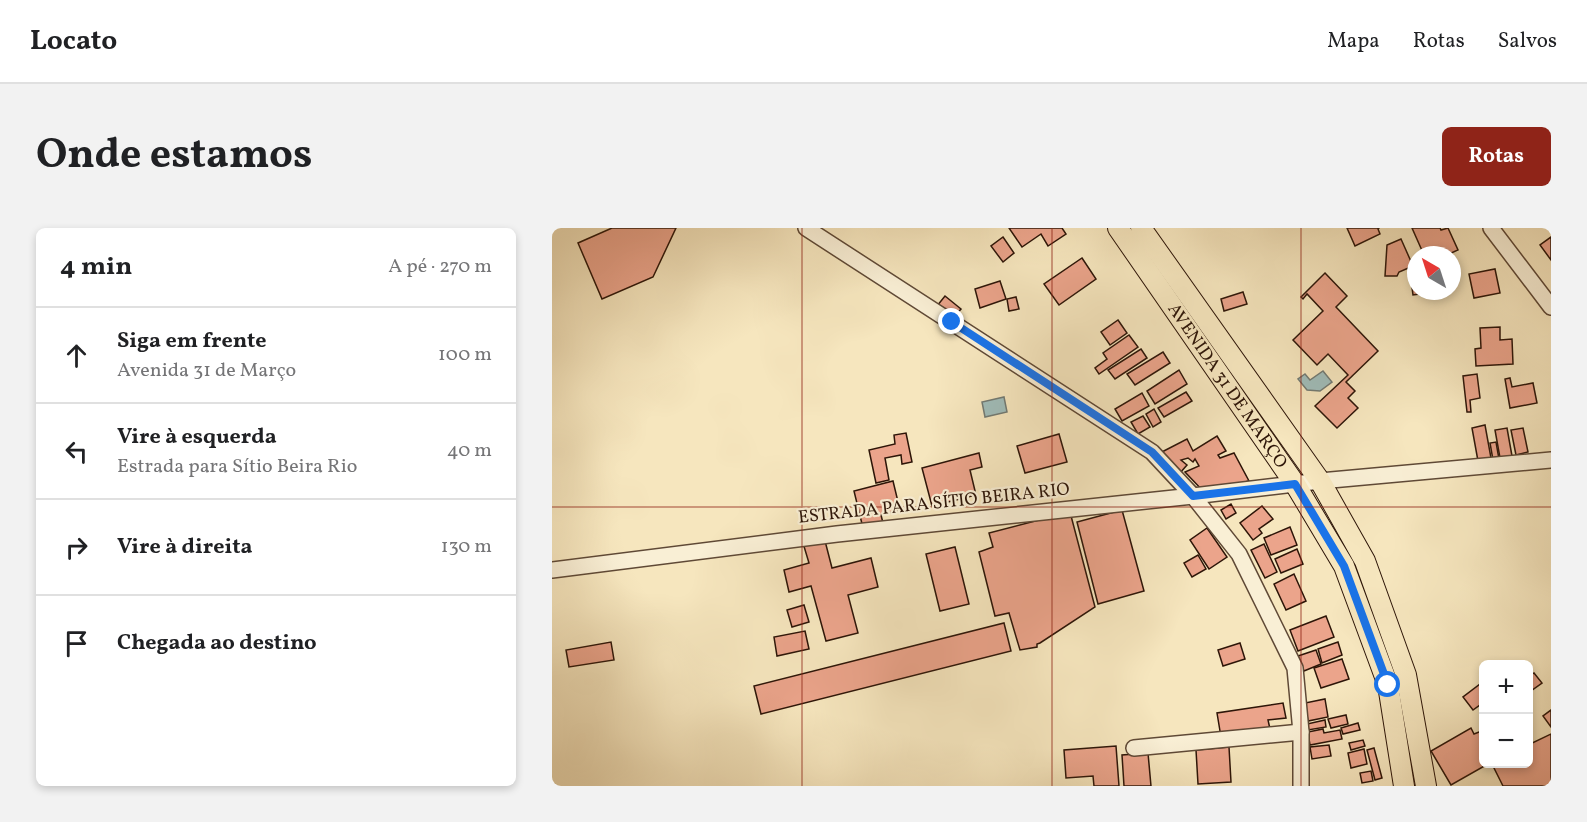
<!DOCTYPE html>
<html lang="pt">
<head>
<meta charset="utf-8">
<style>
  :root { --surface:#fff; --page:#f2f2f2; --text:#202124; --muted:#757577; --line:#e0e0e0; --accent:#8f2418 }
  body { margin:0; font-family:Vollkorn,serif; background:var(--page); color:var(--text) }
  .controls { position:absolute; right:18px; bottom:18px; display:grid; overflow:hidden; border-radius:9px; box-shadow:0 3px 9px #0003 }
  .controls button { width:54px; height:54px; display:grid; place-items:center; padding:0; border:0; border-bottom:2px solid var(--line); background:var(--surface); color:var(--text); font:30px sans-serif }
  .compass { position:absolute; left:855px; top:18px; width:54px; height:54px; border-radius:50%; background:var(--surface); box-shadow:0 3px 9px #0003; rotate:321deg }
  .stop { position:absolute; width:18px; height:18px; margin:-14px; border:4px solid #1a73e8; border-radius:50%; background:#fff }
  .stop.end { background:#1a73e8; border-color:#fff; box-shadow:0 2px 6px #0008 }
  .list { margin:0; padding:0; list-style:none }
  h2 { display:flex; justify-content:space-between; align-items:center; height:78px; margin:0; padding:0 24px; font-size:26px }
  h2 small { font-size:20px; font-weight:400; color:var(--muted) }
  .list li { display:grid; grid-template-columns:39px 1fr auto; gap:18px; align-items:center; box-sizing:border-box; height:96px; padding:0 24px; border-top:2px solid var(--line) }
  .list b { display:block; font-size:22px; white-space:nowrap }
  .list p { margin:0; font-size:20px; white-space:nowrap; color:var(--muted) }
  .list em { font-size:20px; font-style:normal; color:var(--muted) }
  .icon { flex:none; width:33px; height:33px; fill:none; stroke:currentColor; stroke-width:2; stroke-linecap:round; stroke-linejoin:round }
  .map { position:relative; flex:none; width:999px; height:558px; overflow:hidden; border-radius:9px }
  header { display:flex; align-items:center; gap:36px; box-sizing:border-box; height:84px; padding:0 30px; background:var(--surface); border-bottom:2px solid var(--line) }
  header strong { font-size:28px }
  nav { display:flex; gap:33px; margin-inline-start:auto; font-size:21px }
  .intro { display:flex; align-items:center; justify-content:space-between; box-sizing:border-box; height:144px; padding:0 36px }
  h1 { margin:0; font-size:42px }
  .button { padding:15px 27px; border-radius:9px; background:var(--accent); color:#fff; font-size:21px; font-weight:700 }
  main { display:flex; gap:36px; padding:0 36px }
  aside { flex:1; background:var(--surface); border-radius:9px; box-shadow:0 3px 9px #0003 }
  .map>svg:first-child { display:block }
  .water { fill:#a0bdba; stroke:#727a73; stroke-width:1.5 }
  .building { fill:#eba48b; stroke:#2d1508; stroke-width:1.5 }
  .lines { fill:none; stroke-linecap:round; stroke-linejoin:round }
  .minor-casing { stroke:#5f4936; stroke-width:18 }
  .major-casing { stroke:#2d1508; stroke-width:22 }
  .minor { stroke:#f9efd5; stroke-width:15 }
  .major { stroke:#f6e6be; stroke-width:20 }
  .route { stroke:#1a73e8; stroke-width:8 }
  .grid { fill:none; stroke:#8f2418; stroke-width:1.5; stroke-opacity:0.55 }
  .labels { text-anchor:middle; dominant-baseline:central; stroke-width:4.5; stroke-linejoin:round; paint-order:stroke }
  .street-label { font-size:18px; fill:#2d1508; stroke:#f9efd5 }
</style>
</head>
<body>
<header>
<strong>Locato</strong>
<nav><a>Mapa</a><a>Rotas</a><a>Salvos</a></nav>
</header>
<div class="intro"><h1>Onde estamos</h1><a class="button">Rotas</a></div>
<main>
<aside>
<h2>4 min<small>A pé · 270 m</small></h2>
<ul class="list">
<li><svg class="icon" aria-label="ahead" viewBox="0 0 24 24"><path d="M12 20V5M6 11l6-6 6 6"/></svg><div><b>Siga em frente</b><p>Avenida 31 de Março</p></div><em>100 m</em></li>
<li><svg class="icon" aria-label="left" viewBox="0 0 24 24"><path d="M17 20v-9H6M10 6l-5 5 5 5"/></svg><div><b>Vire à esquerda</b><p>Estrada para Sítio Beira Rio</p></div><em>40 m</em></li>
<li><svg class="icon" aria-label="right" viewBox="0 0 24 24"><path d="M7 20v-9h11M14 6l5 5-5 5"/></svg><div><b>Vire à direita</b></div><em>130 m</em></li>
<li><svg class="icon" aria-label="arrive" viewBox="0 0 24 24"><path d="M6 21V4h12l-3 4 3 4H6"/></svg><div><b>Chegada ao destino</b></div></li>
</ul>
</aside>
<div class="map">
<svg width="999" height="558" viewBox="0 0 999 558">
  <rect width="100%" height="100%" fill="#f6e6be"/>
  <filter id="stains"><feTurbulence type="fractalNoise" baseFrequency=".00333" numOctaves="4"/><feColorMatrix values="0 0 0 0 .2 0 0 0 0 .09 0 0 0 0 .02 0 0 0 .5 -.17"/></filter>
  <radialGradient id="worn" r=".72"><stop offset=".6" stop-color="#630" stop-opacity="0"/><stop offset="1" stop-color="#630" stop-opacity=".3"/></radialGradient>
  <g class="water">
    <path d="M771,143L780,154L768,163L755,162L746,151L753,146L758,152Z"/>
    <path d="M452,169L455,184L433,189L430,174Z"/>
  </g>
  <g class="building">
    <path d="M60,0H124L101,49L50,71L26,15Z"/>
    <path d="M457,0H510L514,6L496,18L489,6L470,19Z"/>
    <path d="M795,0H827L826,1L828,6L803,18Z"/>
    <path d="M860,0H888L889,2L896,0L906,22L895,27H872Z"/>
    <path d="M451,9L462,25L451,34L439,18Z"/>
    <path d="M999,9V32L988,17Z"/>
    <path d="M849,11L861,38L847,44L845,48H833L835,17Z"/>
    <path d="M530,30L544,51L507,77L492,56Z"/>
    <path d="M943,41L948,65L922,70L917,46Z"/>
    <path d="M773,45L795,68L784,79L826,123L794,154L803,163L796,170L806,180L785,200L763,178L796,147L776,126L765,137L741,112L771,83L755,66L751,71L749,69Z"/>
    <path d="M859,52H864V63H875V65L861,67Z"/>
    <path d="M448,53L454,71L428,80L423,61Z"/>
    <path d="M691,64L695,76L672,83L669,71Z"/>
    <path d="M393,68L409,81L400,91L385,78Z"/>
    <path d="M464,69L467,81L457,83L455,71Z"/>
    <path d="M566,92L575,105L558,117L549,104Z"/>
    <path d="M948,99V112L960,111L961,136L924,138L923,121L929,120L928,100Z"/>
    <path d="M577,107L586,119L547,146L543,140L555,131L551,125Z"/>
    <path d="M589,121L595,130L563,151L556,142Z"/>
    <path d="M611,124L618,135L583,157L575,146Z"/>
    <path d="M627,142L635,156L603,176L595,163Z"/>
    <path d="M925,146L928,170L918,172L919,184H915L911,148Z"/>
    <path d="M958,150L960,159L981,155L985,175L958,180L953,151Z"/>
    <path d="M634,164L640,173L612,189L606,180Z"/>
    <path d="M590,165L597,178L570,193L563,181Z"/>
    <path d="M602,181L609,194L601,199L594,186Z"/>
    <path d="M591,188L598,199L586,206L579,194Z"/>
    <path d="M933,197L939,230L926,233L920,200Z"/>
    <path d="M955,200L960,228L948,230L943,202Z"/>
    <path d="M971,200L976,224L964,227L959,202Z"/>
    <path d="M354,205L360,234L350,236L349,227L333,230L337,252L324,255L317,222L343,216L342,207Z"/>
    <path d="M507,206L515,234L473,245L465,218Z"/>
    <path d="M665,208L674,223L666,227L668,230L682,225L697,253L652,264L633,244L647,238L643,231L641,234L636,230L629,232L635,237L628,245L606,226L635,211L641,223Z"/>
    <path d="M944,214L947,231L941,232L938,215Z"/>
    <path d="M427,225L430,239L418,242L424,267L380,278L370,240Z"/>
    <path d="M341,253L348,282L329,287L331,295L311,300L302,263Z"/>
    <path d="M679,276L684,285L674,291L669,282Z"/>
    <path d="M710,278L721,291L707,301L710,305L701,312L688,295Z"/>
    <path d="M570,282L592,363L546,376L525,294Z"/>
    <path d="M518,284L543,379L488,415L485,416V419L468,422L457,385L443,388L427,324L441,319L437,305Z"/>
    <path d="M738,299L745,317L719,327L712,310Z"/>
    <path d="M655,300L675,329L657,341L638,312Z"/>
    <path d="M272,309L280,340L319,330L326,359L296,367L306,405L274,413L259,358L237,364L232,342L257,335L251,315Z"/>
    <path d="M712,316L725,344L713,350L699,322Z"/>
    <path d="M403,319L417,376L388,383L374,326Z"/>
    <path d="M745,321L751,336L729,345L723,331Z"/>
    <path d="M646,327L654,341L640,349L632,335Z"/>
    <path d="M742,346L754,373L734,382L722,356Z"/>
    <path d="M252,377L257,394L240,399L235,382Z"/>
    <path d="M774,388L782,409L746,423L738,402Z"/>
    <path d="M452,395L459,423L209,486L202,458Z"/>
    <path d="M253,403L257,421L225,428L222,409Z"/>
    <path d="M59,414L62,432L17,439L14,422Z"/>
    <path d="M786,414L790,427L770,435L766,421Z"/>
    <path d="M688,415L693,431L671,438L666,422Z"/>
    <path d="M764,422L769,436L752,443L746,428Z"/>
    <path d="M790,431L797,451L769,460L762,440Z"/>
    <path d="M982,445L990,455L976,465V449Z"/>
    <path d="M932,453V474L921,482L911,469Z"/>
    <path d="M773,471L776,489L756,493L753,475Z"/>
    <path d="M731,475L734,490L716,492L718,501L669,509L665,485Z"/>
    <path d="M999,482V499L991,488Z"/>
    <path d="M794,487L796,496L779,500L776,491Z"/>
    <path d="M773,492L774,499L756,502L755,496Z"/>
    <path d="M806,495L808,502L791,506L789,500Z"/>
    <path d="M919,500L922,506L932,502V513L928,515L932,522V536H936L899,557L879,523Z"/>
    <path d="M771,501L772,505L788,502L790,511L758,517L756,504Z"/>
    <path d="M999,506V556L995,558H951L940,536H976V517Z"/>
    <path d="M811,512L813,518L799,522L797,515Z"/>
    <path d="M777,517L779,528L760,531L758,519Z"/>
    <path d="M564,518L567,558H542L541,548L514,550L512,522Z"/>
    <path d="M677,519L679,554L646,556L644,522Z"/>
    <path d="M822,520L830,550L823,552L815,522Z"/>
    <path d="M812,521L815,536L799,540L796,525Z"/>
    <path d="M596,525L599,558H572L570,527Z"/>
    <path d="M819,543L821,553L810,555L808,545Z"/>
  </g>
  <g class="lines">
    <g class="minor-casing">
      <g id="minor">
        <path d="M254,0L600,224L641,268L687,326L743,440L749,504V558"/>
        <path d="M939,0L999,79"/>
        <path d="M0,342L285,306L641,268L768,253L999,232"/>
        <path d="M582,520L749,504"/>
      </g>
    </g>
    <g class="major-casing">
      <g id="major">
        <path id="s1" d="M566,0L743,256L792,338L836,457L852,558"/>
        <path d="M589,0L768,253L813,333L854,447L874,558"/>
      </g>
    </g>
    <use href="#minor" class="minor"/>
    <use href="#major" class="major"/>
  </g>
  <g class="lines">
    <path class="route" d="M400,94L600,224L641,268L743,256L792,338L836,457"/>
  </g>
  <path class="grid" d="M250,0V558M500,0V558M749,0V558M0,279H999"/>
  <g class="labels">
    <g class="street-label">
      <text stroke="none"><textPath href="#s1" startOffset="192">AVENIDA 31 DE MARÇO</textPath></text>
      <text transform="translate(382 276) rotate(-6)">ESTRADA PARA SÍTIO BEIRA RIO</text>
    </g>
  </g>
  <rect width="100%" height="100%" filter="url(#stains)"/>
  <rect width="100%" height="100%" fill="url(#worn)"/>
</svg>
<div class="controls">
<button>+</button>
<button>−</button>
</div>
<svg class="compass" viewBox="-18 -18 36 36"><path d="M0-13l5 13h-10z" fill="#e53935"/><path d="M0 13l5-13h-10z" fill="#757577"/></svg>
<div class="stop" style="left:836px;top:457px"></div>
<div class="stop end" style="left:400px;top:94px"></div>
</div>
</main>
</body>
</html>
